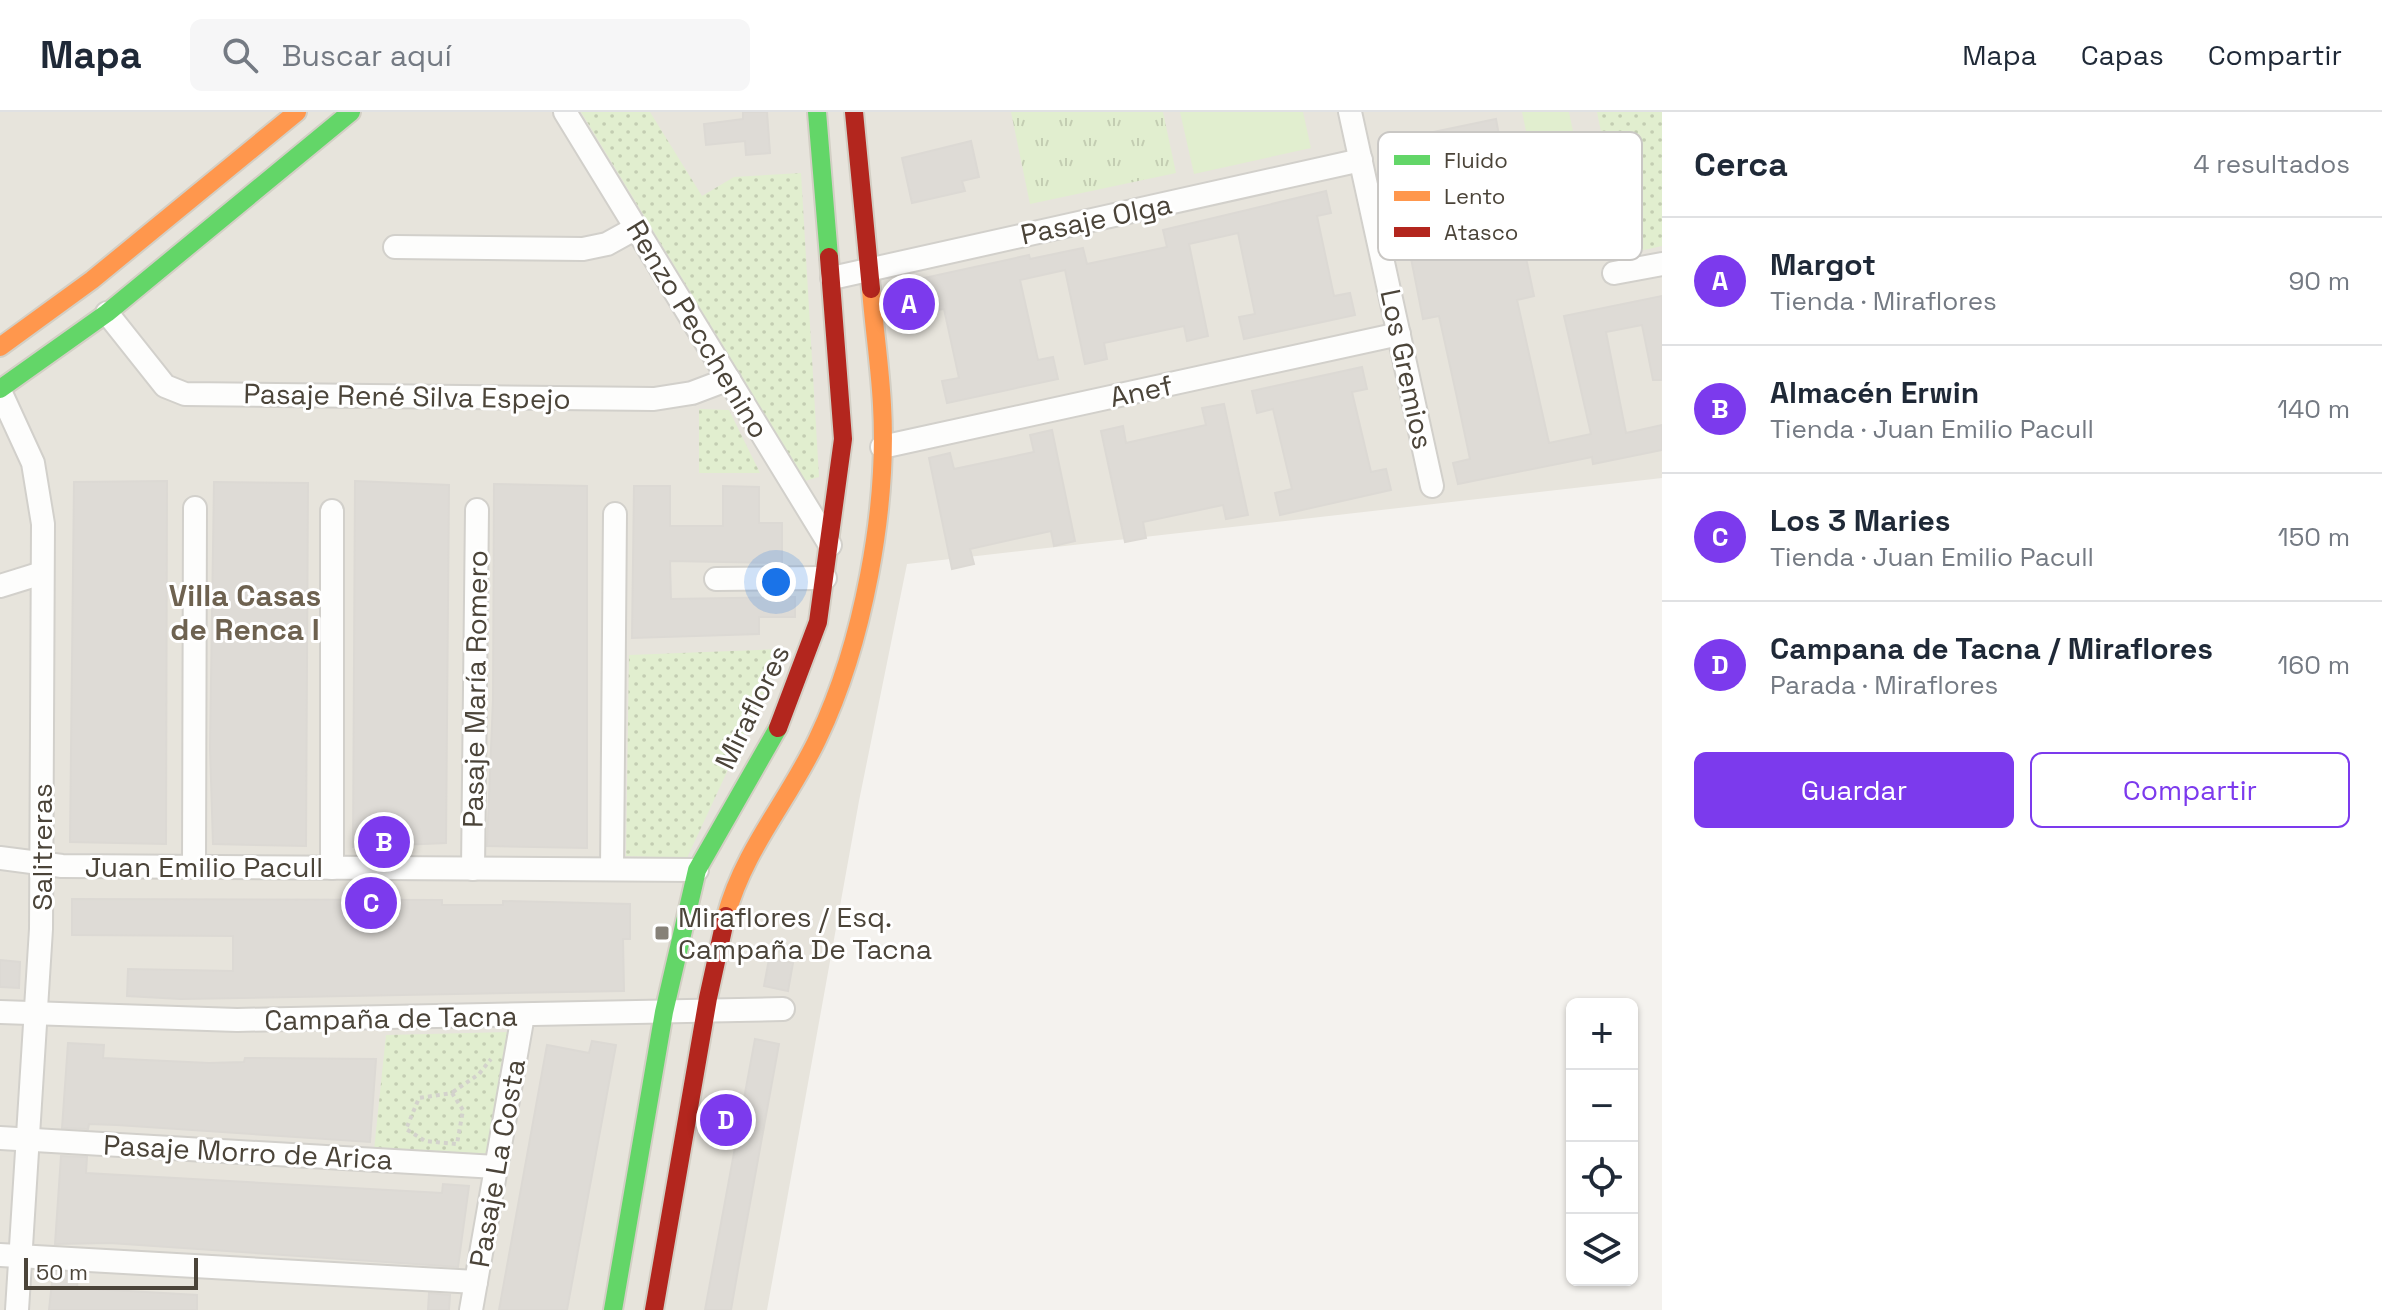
<!DOCTYPE html>
<html lang="es">
<head>
<meta charset="utf-8">
<style>
  :root { --surface:#fff; --page:#f6f6f7; --text:#1f2937; --muted:#747a83; --line:#e0e1e3; --accent:#7c3aed }
  body { margin:0; font-family:"Space Grotesk",sans-serif; background:var(--page); color:var(--text) }
  .controls { position:absolute; right:24px; bottom:24px; display:grid; overflow:hidden; border-radius:12px; box-shadow:0 2px 6px #0004 }
  .controls button { width:72px; height:72px; display:grid; place-items:center; padding:0; border:0; border-bottom:2px solid var(--line); background:var(--surface); color:var(--text); font:40px sans-serif }
  .scale { position:absolute; left:24px; bottom:20px; width:174px; box-sizing:border-box; padding-left:8px; border:4px solid #4b4439; border-top:0; font-size:22px; line-height:28px; white-space:nowrap; color:#4b4439; -webkit-text-stroke:6px #fff; paint-order:stroke }
  .you { position:absolute; left:776px; top:470px; width:28px; height:28px; margin:-20px; border:6px solid #fff; border-radius:50%; background:#1a73e8; box-shadow:0 0 0 12px #1a73e833 }
  .badge { display:grid; place-items:center; width:52px; height:52px; border-radius:50%; background:var(--accent); color:#fff; font-size:26px; font-weight:700 }
  .pin { position:absolute; translate:-50% -50%; border:4px solid #fff; box-shadow:0 2px 8px #0006 }
  .list { margin:0; padding:0; list-style:none }
  h2 { display:flex; justify-content:space-between; align-items:center; height:104px; margin:0; padding:0 32px; font-size:34px }
  h2 small { font-size:26px; font-weight:400; color:var(--muted) }
  .list li { display:grid; grid-template-columns:52px 1fr auto; gap:24px; align-items:center; box-sizing:border-box; height:128px; padding:0 32px; border-top:2px solid var(--line) }
  .list b { display:block; font-size:30px; white-space:nowrap }
  .list p { margin:0; font-size:26px; white-space:nowrap; color:var(--muted) }
  .list em { font-size:26px; font-style:normal; color:var(--muted) }
  .actions { display:flex; gap:16px; padding:24px 32px }
  .actions a { flex:1; padding:18px 0; border:2px solid var(--accent); border-radius:12px; text-align:center; font-size:28px; color:var(--accent) }
  .actions .main { background:var(--accent); color:#fff }
  .icon { flex:none; width:44px; height:44px; fill:none; stroke:currentColor; stroke-width:2; stroke-linecap:round; stroke-linejoin:round }
  .map { position:relative; flex:none; width:1662px; height:1198px; overflow:hidden }
  header { display:flex; align-items:center; gap:48px; box-sizing:border-box; height:112px; padding:0 40px; background:var(--surface); border-bottom:2px solid var(--line) }
  header strong { font-size:38px }
  nav { display:flex; gap:44px; margin-inline-start:auto; font-size:28px }
  .search { width:560px; height:72px; background:var(--page); display:flex; align-items:center; gap:20px; box-sizing:border-box; padding:0 28px; border-radius:12px; color:var(--muted); font-size:30px }
  main { display:flex }
  aside { flex:1; background:var(--surface) }
  .map>svg:first-child { display:block }
  .residential { fill:#e7e4dc }
  .grass { fill:url(#grass-dots) }
  .park { fill:url(#park-tufts) }
  .garden { fill:#e1eecf }
  .building { fill:#dedbd6; stroke:#dcd9d4; stroke-width:2 }
  .lines { fill:none; stroke-linecap:round; stroke-linejoin:round }
  .street-casing { stroke:#d2d0cb; stroke-width:26 }
  .fast-casing { stroke:#d3cfc5; stroke-width:22 }
  .slow-casing { stroke:#d3cfc5; stroke-width:22 }
  .jam-casing { stroke:#d3cfc5; stroke-width:22 }
  .path { stroke:#d3d2cc; stroke-width:4; stroke-dasharray:4 4; stroke-linecap:butt }
  .street { stroke:#fdfdfc; stroke-width:22 }
  .fast { stroke:#63d668; stroke-width:18 }
  .slow { stroke:#ff974d; stroke-width:18 }
  .jam { stroke:#b3261e; stroke-width:18 }
  .poi-dot { fill:#868178; stroke:#fff; stroke-width:3 }
  .labels { text-anchor:middle; dominant-baseline:central; stroke-width:6; stroke-linejoin:round; paint-order:stroke }
  .street-label { font-size:28px; fill:#4b4439; stroke:#fff }
  .poi-label { font-size:28px; fill:#4b4439; stroke:#fff; text-anchor:start }
  .neighbourhood-label { font-size:30px; font-weight:bold; fill:#6e6250; stroke:#fff }
  .key { fill:#fff; stroke:#c9c7c4; stroke-width:2 }
  .key-label { font-size:22px; fill:#4b4439 }
</style>
</head>
<body>
<header>
<strong>Mapa</strong>
<div class="search"><svg class="icon" aria-label="search" viewBox="0 0 24 24"><circle cx="10" cy="10" r="6"/><path d="M15 15l6 6"/></svg>Buscar aquí</div>
<nav><a>Mapa</a><a>Capas</a><a>Compartir</a></nav>
</header>
<main>
<div class="map">
<svg width="1662" height="1198" viewBox="0 0 1662 1198">
  <defs>
    <pattern id="grass-dots" width="8" height="8" patternUnits="userSpaceOnUse" patternTransform="scale(2)"><rect width="8" height="8" fill="#e1eecf"/><path d="M2 2h.1M6 6h.1" fill="none" stroke="#c3cdb2" stroke-width="1.8" stroke-linecap="round"/></pattern>
    <pattern id="park-tufts" width="24" height="20" patternUnits="userSpaceOnUse" patternTransform="scale(2)"><rect width="24" height="20" fill="#e1eecf"/><path d="M3 7l-1-3M5 7V3M7 7l1-3M15 17l-1-3M17 17v-4M19 17l1-3" fill="none" stroke="#c3cdb2"/></pattern>
  </defs>
  <rect width="100%" height="100%" fill="#f4f2ee"/>
  <path class="residential" d="M0,0H1662V366L907,452L859,689L767,1198H0Z"/>
  <g class="grass">
    <path d="M581,0H650L702,84L734,65L801,61L819,365L805,369Z"/>
    <path d="M1597,0H1662V134L1626,142Z"/>
    <path d="M699,297L729,298L760,361H699Z"/>
    <path d="M784,537L687,746L626,744L629,543Z"/>
    <path d="M511,920L489,1048L374,1038L386,923Z"/>
  </g>
  <path class="park" d="M1011,0H1163L1176,61L1030,92Z"/>
  <g class="garden">
    <path d="M1180,0H1303L1311,36L1194,62Z"/>
    <path d="M1522,0H1569L1576,34L1531,43Z"/>
  </g>
  <g class="building">
    <path d="M743,0H767L770,41L746,43L745,29L706,33L704,12L743,7Z"/>
    <path d="M1496,7L1500,29L1483,32L1501,111L1518,108L1534,184L1517,188L1549,331L1591,322L1564,204L1662,184V268H1653L1642,213L1606,220L1626,321L1662,313V338L1593,352L1592,345L1458,372L1453,351L1470,347L1456,281L1439,204L1423,207L1408,131L1422,128L1405,49L1389,52L1385,30Z"/>
    <path d="M971,29L979,65L962,69L965,79L912,91L902,46Z"/>
    <path d="M1326,79L1331,101L1317,104L1334,184L1350,181L1355,203L1244,227L1239,205L1255,202L1238,121L1189,132L1208,224L1187,229L1184,214L1104,231L1107,247L1085,252L1065,158L1020,168L1038,248L1053,245L1058,267L947,291L942,269L959,266L944,197L901,203L897,166L915,164V168L1029,143L1030,147L1083,136L1087,152L1167,135L1163,118Z"/>
    <path d="M1362,255L1367,277L1352,280L1371,360L1386,357L1391,378L1280,403L1275,381L1292,377L1273,297L1257,301L1252,279Z"/>
    <path d="M1224,292L1248,403L1226,407L1223,393L1143,410L1146,426L1125,430L1101,319L1123,314L1126,331L1206,313L1202,296Z"/>
    <path d="M1052,318L1075,429L1054,434L1051,419L970,437L974,452L952,457L929,346L950,341L954,357L1034,340L1030,323Z"/>
    <path d="M167,369L166,732L70,730L74,370Z"/>
    <path d="M355,369L449,373L446,731L353,735Z"/>
    <path d="M214,370L308,371L306,734L213,732L210,636Z"/>
    <path d="M494,372L587,374V736L487,734L493,588Z"/>
    <path d="M634,374H670V414H723V374L759,375V411H782V451L670,449L671,487L795,485V505H759V522L632,526Z"/>
    <path d="M72,787L442,788V793H503V789L630,792V827H623L624,879L181,887L127,884L128,857L233,859V824L72,823Z"/>
    <path d="M769,847L793,851L788,879L764,874Z"/>
    <path d="M0,848L20,850L19,876L0,875Z"/>
    <path d="M755,927L779,932L739,1152L731,1198H705Z"/>
    <path d="M592,929L616,933L567,1198H499L547,933L589,941Z"/>
    <path d="M68,931L104,933L103,946L209,951L244,950L245,946L376,947L370,1030L117,1013L89,1012L88,1017L62,1016Z"/>
    <path d="M61,1044L87,1045L86,1061L442,1081L443,1072L469,1074L458,1155L110,1131L55,1132Z"/>
    <path d="M53,1160L78,1161L77,1176L197,1183V1198H49Z"/>
    <path d="M429,1181L450,1183L449,1198H428Z"/>
  </g>
  <g class="lines">
    <g class="street-casing">
      <g id="street">
        <path d="M565,0L830,433"/>
        <path d="M1350,0L1432,374"/>
        <path d="M395,135L583,137L607,132L636,116"/>
        <path d="M1614,161L1662,152"/>
        <path d="M832,166L1361,48"/>
        <path d="M107,201L165,274L185,282L654,287L692,281L729,267"/>
        <path d="M0,279L33,351L43,412L41,817L17,1198"/>
        <path d="M882,335L1399,222"/>
        <path d="M716,467L825,466"/>
        <path d="M0,474L42,461"/>
        <path d="M0,746L62,754L697,758"/>
        <path d="M194,755L195,396"/>
        <path d="M332,756V399"/>
        <path d="M473,757L477,398"/>
        <path d="M612,757L615,402"/>
        <path d="M0,900L237,908L783,897"/>
        <path d="M0,1026L496,1055"/>
        <path d="M0,1143L476,1170"/>
        <path d="M471,1198L523,903"/>
      </g>
    </g>
    <g class="fast-casing">
      <g id="fast">
        <path d="M817,0L829,145"/>
        <path d="M0,277L107,201L351,0"/>
        <path d="M613,1198L664,900L697,758L778,616"/>
      </g>
    </g>
    <g class="slow-casing">
      <g id="slow">
        <path d="M0,235L92,168L297,0"/>
        <path d="M726,804C744,737 789,688 818,626C863,532 888,397 882,293C880,254 874,216 871,177"/>
      </g>
    </g>
    <g class="jam-casing">
      <g id="jam">
        <path d="M854,0L871,177"/>
        <path d="M778,616L818,510L843,327L829,145"/>
        <path d="M654,1198L708,886L726,804"/>
      </g>
    </g>
    <g class="path">
      <path d="M453,980L479,962L491,947"/>
      <path d="M452,981L463,998L457,1032L425,1029L406,1017L419,986Z"/>
    </g>
    <use href="#street" class="street"/>
    <use href="#fast" class="fast"/>
    <use href="#slow" class="slow"/>
    <use href="#jam" class="jam"/>
  </g>
  <rect class="poi-dot" x="654" y="813" width="16" height="16" rx="4"/>
  <g class="labels">
    <g class="street-label">
      <text transform="translate(1096 107) rotate(-12)">Pasaje Olga</text>
      <text transform="translate(698 217) rotate(59)">Renzo Pecchenino</text>
      <text transform="translate(1407 257) rotate(78)">Los Gremios</text>
      <text transform="translate(1141 279) rotate(-12)">Anef</text>
      <text transform="translate(407 284) rotate(1)">Pasaje René Silva Espejo</text>
      <text transform="translate(475 577) rotate(-89)">Pasaje María Romero</text>
      <text transform="translate(752 595) rotate(-64)">Miraflores</text>
      <text transform="translate(42 735) rotate(-90)">Salitreras</text>
      <text x="204" y="755">Juan Emilio Pacull</text>
      <text transform="translate(391 906) rotate(-1)">Campaña de Tacna</text>
      <text transform="translate(248 1040) rotate(3)">Pasaje Morro de Arica</text>
      <text transform="translate(497 1051) rotate(-80)">Pasaje La Costa</text>
    </g>
    <g class="poi-label">
      <text x="678" y="805">Miraflores / Esq.<tspan x="678" dy="32">Campaña De Tacna</tspan></text>
    </g>
    <g class="neighbourhood-label">
      <text x="245" y="483">Villa Casas<tspan x="245" dy="34">de Renca I</tspan></text>
    </g>
  </g>
  <rect x="1378" y="20" width="264" height="128" rx="12" class="key"/>
  <rect x="1394" y="43" width="36" height="10" fill="#63d668"/>
  <rect x="1394" y="79" width="36" height="10" fill="#ff974d"/>
  <rect x="1394" y="115" width="36" height="10" fill="#b3261e"/>
  <g class="key-label">
    <text x="1444" y="56">Fluido</text>
    <text x="1444" y="92">Lento</text>
    <text x="1444" y="128">Atasco</text>
  </g>
</svg>
<div class="controls">
<button>+</button>
<button>−</button>
<button><svg class="icon" aria-label="locate" viewBox="0 0 24 24"><circle cx="12" cy="12" r="6"/><path d="M12 2v4M12 18v4M2 12h4M18 12h4"/></svg></button>
<button><svg class="icon" aria-label="layers" viewBox="0 0 24 24"><path d="M12 4l9 5-9 5-9-5zM3 14l9 5 9-5"/></svg></button>
</div>
<div class="scale">50 m</div>
<div class="you"></div>
<div class="pin badge" style="left:909px;top:192px">A</div>
<div class="pin badge" style="left:384px;top:730px">B</div>
<div class="pin badge" style="left:371px;top:791px">C</div>
<div class="pin badge" style="left:726px;top:1008px">D</div>
</div>
<aside>
<h2>Cerca<small>4 resultados</small></h2>
<ul class="list">
<li><span class="badge">A</span><div><b>Margot</b><p>Tienda · Miraflores</p></div><em>90 m</em></li>
<li><span class="badge">B</span><div><b>Almacén Erwin</b><p>Tienda · Juan Emilio Pacull</p></div><em>140 m</em></li>
<li><span class="badge">C</span><div><b>Los 3 Maries</b><p>Tienda · Juan Emilio Pacull</p></div><em>150 m</em></li>
<li><span class="badge">D</span><div><b>Campana de Tacna / Miraflores</b><p>Parada · Miraflores</p></div><em>160 m</em></li>
</ul>
<div class="actions"><a class="main">Guardar</a><a>Compartir</a></div>
</aside>
</main>
</body>
</html>
